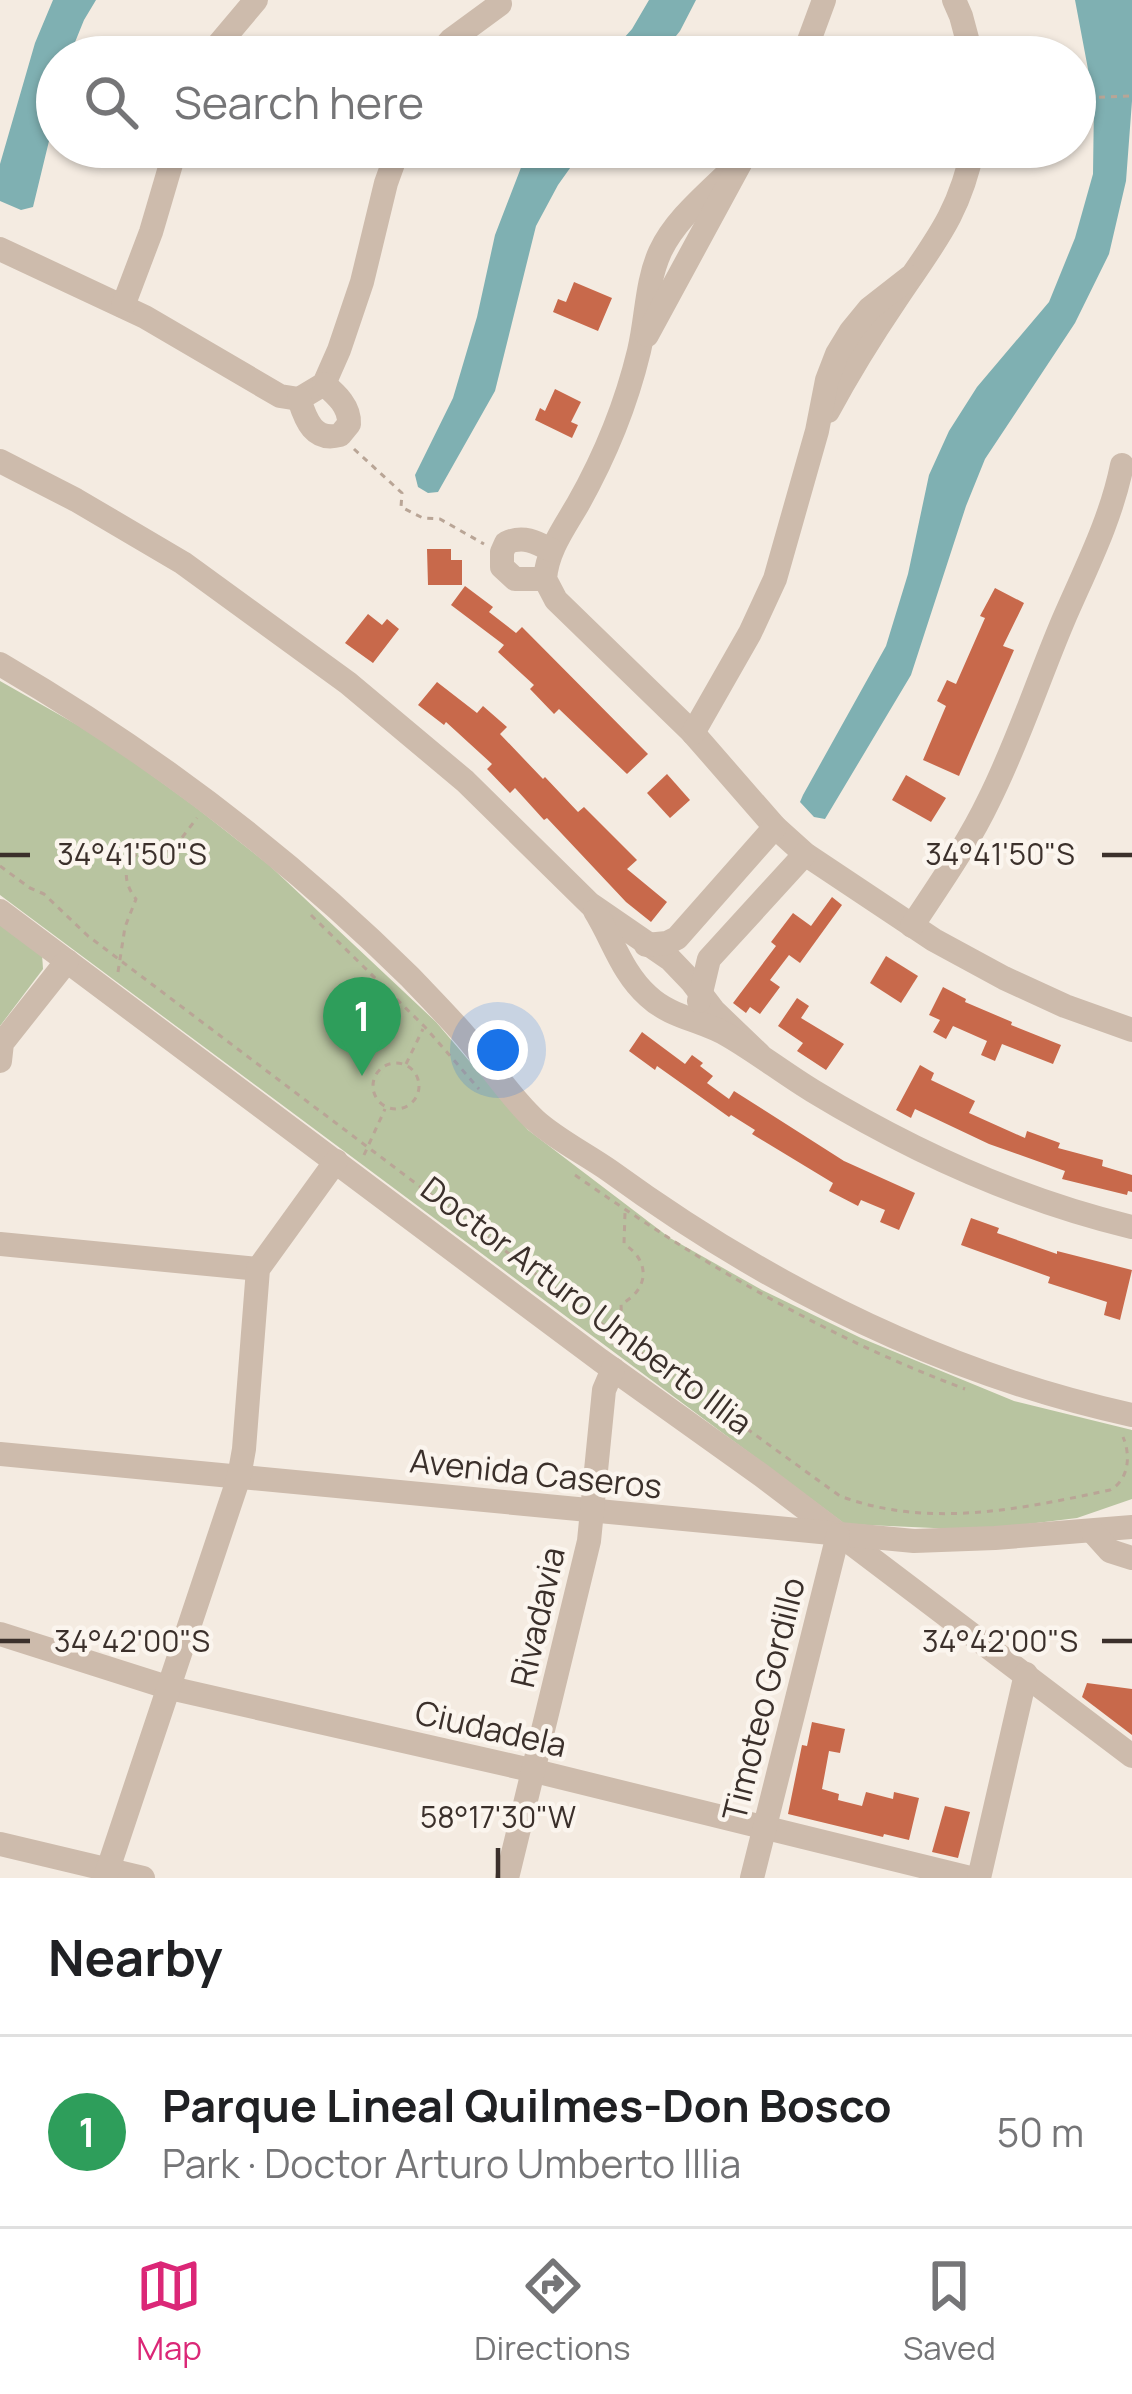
<!DOCTYPE html>
<html lang="en">
<head>
<meta charset="utf-8">
<style>
  :root { --surface:#fff; --page:#f2f2f2; --text:#202124; --muted:#757577; --line:#e0e0e0; --accent:#db2777 }
  body { margin:0; font-family:Manrope,sans-serif; background:var(--page); color:var(--text) }
  .you { position:absolute; left:498px; top:1050px; width:42px; height:42px; margin:-30px; border:9px solid #fff; border-radius:50%; background:#1a73e8; box-shadow:0 0 0 18px #1a73e833 }
  .badge { display:grid; place-items:center; width:78px; height:78px; border-radius:50%; background:var(--accent); color:#fff; font-size:39px; font-weight:700 }
  .pin { position:absolute; translate:-50% -99px; filter:drop-shadow(0 3px 6px #0008) }
  .pin::after { content:''; position:absolute; top:63px; width:42px; height:36px; background:inherit; clip-path:polygon(0 0,100% 0,50% 100%) }
  .list { margin:0; padding:0; list-style:none }
  h2 { display:flex; justify-content:space-between; align-items:center; height:156px; margin:0; padding:0 48px; font-size:51px }
  h2 small { font-size:39px; font-weight:400; color:var(--muted) }
  .list li { display:grid; grid-template-columns:78px 1fr auto; gap:36px; align-items:center; box-sizing:border-box; height:192px; padding:0 48px; border-top:3px solid var(--line) }
  .list b { display:block; font-size:45px; white-space:nowrap }
  .list p { margin:0; font-size:39px; white-space:nowrap; color:var(--muted) }
  .list em { font-size:39px; font-style:normal; color:var(--muted) }
  .icon { flex:none; width:66px; height:66px; fill:none; stroke:currentColor; stroke-width:2; stroke-linecap:round; stroke-linejoin:round }
  .map { position:relative; flex:none; width:1132px; height:1878px; overflow:hidden }
  .search { position:absolute; background:var(--surface); box-shadow:0 3px 9px #0004; left:36px; right:36px; top:36px; height:132px; display:flex; align-items:center; gap:30px; box-sizing:border-box; padding:0 42px; border-radius:66px; color:var(--muted); font-size:45px }
  .sheet { height:348px; background:var(--surface) }
  nav { display:flex; justify-content:space-around; align-items:center; box-sizing:border-box; height:168px; border-top:3px solid var(--line); background:var(--surface); font-size:33px; color:var(--muted) }
  nav a { display:grid; justify-items:center; gap:6px }
  nav .on { color:var(--accent) }
  .map>svg:first-child { display:block }
  .green { fill:#b8c4a0 }
  .water { fill:#7fb0b2 }
  .building { fill:#c8694b }
  .lines { fill:none; stroke-linecap:round; stroke-linejoin:round }
  .path { stroke:#b9a596; stroke-width:3; stroke-dasharray:6 6; stroke-linecap:butt }
  .minor { stroke:#cdbbac; stroke-width:24 }
  .ticks { fill:none; stroke:#3b302b; stroke-width:4.5 }
  .labels { text-anchor:middle; dominant-baseline:central; stroke-width:9; stroke-linejoin:round; paint-order:stroke }
  .street-label { font-size:33px; fill:#3b302b; stroke:#fbf5ee }
  .ticks-label { font-size:30px; text-anchor:middle; fill:#3b302b; stroke:#fbf5ee; stroke-width:9; stroke-linejoin:round; paint-order:stroke }
</style>
</head>
<body>
<div class="map">
<svg width="1132" height="1878" viewBox="0 0 1132 1878">
  <rect width="100%" height="100%" fill="#f4ebe1"/>
  <g class="green">
    <path d="M0,681L102,739L194,806L269,865L436,1022L528,1130L670,1238L762,1290L861,1338L1014,1401L1132,1430V1499L1077,1518L978,1530L845,1524L0,895Z"/>
    <path d="M0,922L42,954L43,969L0,1026Z"/>
  </g>
  <g class="water">
    <path d="M53,0H96L84,20L69,57H57V108L33,207L21,210L0,201V164L35,43Z"/>
    <path d="M649,0H696L680,31L659,57H607L632,29Z"/>
    <path d="M1075,0H1132V101L1126,181L1109,254L1075,323L985,459L966,506L911,675L825,819L814,817L800,802L803,795L886,646L908,574L929,475L949,431L977,387L1049,302L1075,238L1093,174L1094,101Z"/>
    <path d="M533,147H585L558,185L536,226L495,391L438,492L428,493L418,487L415,475L453,398L477,317L495,235L522,165Z"/>
  </g>
  <g class="building">
    <path d="M574,282L612,298L598,331L553,312L558,299L566,302Z"/>
    <path d="M555,389L581,402L571,422L578,425L572,438L535,420L540,408L545,411Z"/>
    <path d="M427,549H451V560H462V585H428Z"/>
    <path d="M465,586L493,607L489,612L516,633L522,627L648,754L627,774L559,709L554,714L530,689L534,685L498,652L504,645L451,605Z"/>
    <path d="M995,588L1024,603L1003,646L1014,650L959,776L923,760L946,706L937,701L947,680L956,684L985,618L980,616Z"/>
    <path d="M368,614L382,625L387,619L399,629L373,663L345,643Z"/>
    <path d="M437,682L477,713L483,706L507,727L500,734L543,779L545,777L578,812L584,807L637,860L627,869L667,902L651,922L626,902L547,818L544,820L515,788L510,793L487,769L492,764L446,722L444,725L418,705Z"/>
    <path d="M667,774L690,800L670,818L647,793Z"/>
    <path d="M906,775L946,798L931,822L892,800Z"/>
    <path d="M832,897L842,905L800,963L789,955L770,980L780,987L760,1014L750,1007L746,1013L733,1003L776,946L771,942L793,913L811,926Z"/>
    <path d="M886,956L918,976L901,1003L870,983Z"/>
    <path d="M943,987L966,999L965,1002L1012,1022L1011,1025L1061,1045L1053,1064L1002,1044L995,1061L981,1055L987,1041L953,1026L946,1039L933,1032L940,1020L929,1015Z"/>
    <path d="M797,998L809,1006L801,1018L844,1044L826,1070L797,1051L803,1043L778,1026Z"/>
    <path d="M642,1032L685,1064L692,1055L703,1063L700,1066L713,1076L707,1083L729,1099L734,1091L844,1161L915,1193L899,1230L880,1222L885,1210L861,1200L858,1206L829,1191L833,1183L752,1134L755,1130L731,1115L729,1117L657,1066L655,1070L629,1051Z"/>
    <path d="M920,1065L934,1073L931,1080L975,1101L969,1113L1025,1138L1027,1131L1060,1143L1058,1148L1103,1160L1102,1166L1132,1175V1192L1128,1191L1127,1195L1062,1179L1065,1171L989,1144L915,1109L911,1118L896,1110Z"/>
    <path d="M971,1218L999,1228L997,1233L1057,1254V1251L1132,1270L1120,1320L1104,1315L1107,1302L1048,1283L1050,1277L961,1245Z"/>
    <path d="M1087,1683L1132,1689V1735L1082,1697Z"/>
    <path d="M812,1722L845,1729L840,1753L829,1751L822,1789L839,1794L838,1800L862,1806L866,1792L893,1799L894,1792L919,1798L909,1840L884,1834L883,1837L788,1814L802,1745L807,1746Z"/>
    <path d="M945,1806L970,1812L958,1858L932,1852Z"/>
  </g>
  <g class="lines">
    <g class="path">
      <path d="M1075,98L1132,96"/>
      <path d="M354,449L402,493L401,507L423,518L440,519L484,544"/>
      <path d="M0,866L30,888L44,894L88,936L618,1336L840,1496C928,1529 1021,1509 1110,1490C1129,1480 1131,1455 1123,1437"/>
      <path d="M311,915L425,1027L479,1089"/>
      <path d="M118,972L125,927L136,899C112,869 136,839 171,852L197,818"/>
      <circle cx="396" cy="1086" r="23"/>
      <path d="M406,1064L423,1029"/>
      <path d="M364,1155L385,1109"/>
      <path d="M575,1175C701,1263 821,1335 965,1389"/>
      <path d="M612,1344L622,1328L621,1304C649,1290 651,1261 624,1244L625,1213"/>
    </g>
    <g class="minor">
      <path d="M954,0L961,16L972,57"/>
      <path d="M208,57L256,0"/>
      <path d="M436,57L451,40L500,4"/>
      <path d="M803,57L824,0"/>
      <path d="M739,162C712,190 676,217 660,252C646,283 647,318 639,351C626,405 605,456 578,504C564,528 547,551 545,579L556,600L693,733L775,827L805,854L934,940L1004,978L1065,1006L1132,1030"/>
      <path d="M0,249L145,317L280,396L299,399L324,384L339,350L362,282L386,183L399,147"/>
      <path d="M123,306L151,232L176,147"/>
      <path d="M647,335L749,147"/>
      <path d="M299,399C306,421 314,442 340,435L349,424C350,407 337,395 324,384"/>
      <path d="M828,411C849,372 872,335 897,298C933,244 960,214 973,147"/>
      <path d="M0,461L76,500L183,563L348,683L465,781L590,904L670,959L692,982L714,1011L759,1054"/>
      <path d="M545,579H515L502,567V552L506,543C523,535 536,542 551,550"/>
      <path d="M0,664C149,751 287,855 410,977C429,997 448,1016 466,1037C489,1064 509,1096 535,1120C557,1140 586,1154 610,1171C768,1286 940,1373 1132,1415"/>
      <path d="M693,733L750,633L775,579L817,431L827,380L837,354L851,331L869,309L910,277"/>
      <path d="M0,911L600,1360L761,1475L1132,1756"/>
      <path d="M595,911C613,940 622,973 648,996C671,1018 703,1020 729,1036C758,1053 785,1074 813,1091C912,1151 1019,1200 1132,1227"/>
      <path d="M912,926C939,885 968,844 989,800C1018,742 1038,680 1063,621C1085,570 1111,520 1122,465"/>
      <path d="M646,945L667,943L677,938L775,827"/>
      <path d="M699,1001L709,959L805,854"/>
      <path d="M0,1061L2,1043L67,961"/>
      <path d="M0,1244L258,1269"/>
      <path d="M0,1454L914,1541L995,1538L1132,1527"/>
      <path d="M1092,1531L1110,1551L1132,1558"/>
      <path d="M0,1634L170,1688L535,1771L970,1878"/>
      <path d="M0,1844L143,1878"/>
      <path d="M105,1878L239,1477L244,1449L258,1269L336,1161"/>
      <path d="M507,1878L589,1541L604,1390L613,1369"/>
      <path d="M752,1878L838,1535"/>
      <path d="M979,1878L1026,1674"/>
    </g>
  </g>
  <path class="ticks" d="M0,855H30M1102,855H1132M0,1641H30M1102,1641H1132M498,1848V1878"/>
  <g class="labels">
    <g class="street-label">
      <text transform="translate(587 1305) rotate(37)">Doctor Arturo Umberto Illia</text>
      <text transform="translate(536 1473) rotate(6)">Avenida Caseros</text>
      <text transform="translate(537 1617) rotate(-77)">Rivadavia</text>
      <text transform="translate(763 1699) rotate(-76)">Timoteo Gordillo</text>
      <text transform="translate(491 1728) rotate(13)">Ciudadela</text>
    </g>
  </g>
  <g class="ticks-label">
    <text x="132" y="865">34°41'50"S</text>
    <text x="1000" y="865">34°41'50"S</text>
    <text x="132" y="1652">34°42'00"S</text>
    <text x="1000" y="1652">34°42'00"S</text>
    <text x="498" y="1828">58°17'30"W</text>
  </g>
</svg>
<div class="you"></div>
<div class="pin badge" style="left:362px;top:1076px;background:#2e9e5b">1</div>
<div class="search"><svg class="icon" aria-label="search" viewBox="0 0 24 24"><circle cx="10" cy="10" r="6"/><path d="M15 15l6 6"/></svg>Search here</div>
</div>
<section class="sheet">
<h2>Nearby<small></small></h2>
<ul class="list">
<li><span class="badge" style="background:#2e9e5b">1</span><div><b>Parque Lineal Quilmes-Don Bosco</b><p>Park · Doctor Arturo Umberto Illia</p></div><em>50 m</em></li>
</ul>
</section>
<nav>
<a class="on"><svg class="icon" aria-label="map" viewBox="0 0 24 24"><path d="M3 6l6-2 6 2 6-2v14l-6 2-6-2-6 2zM9 4v14M15 6v14"/></svg>Map</a>
<a><svg class="icon" aria-label="directions" viewBox="0 0 24 24"><path d="M12 3l9 9-9 9-9-9zM9 14v-3h6M13 9l2 2-2 2"/></svg>Directions</a>
<a><svg class="icon" aria-label="saved" viewBox="0 0 24 24"><path d="M7 4h10v16l-5-4-5 4z"/></svg>Saved</a>
</nav>
</body>
</html>
